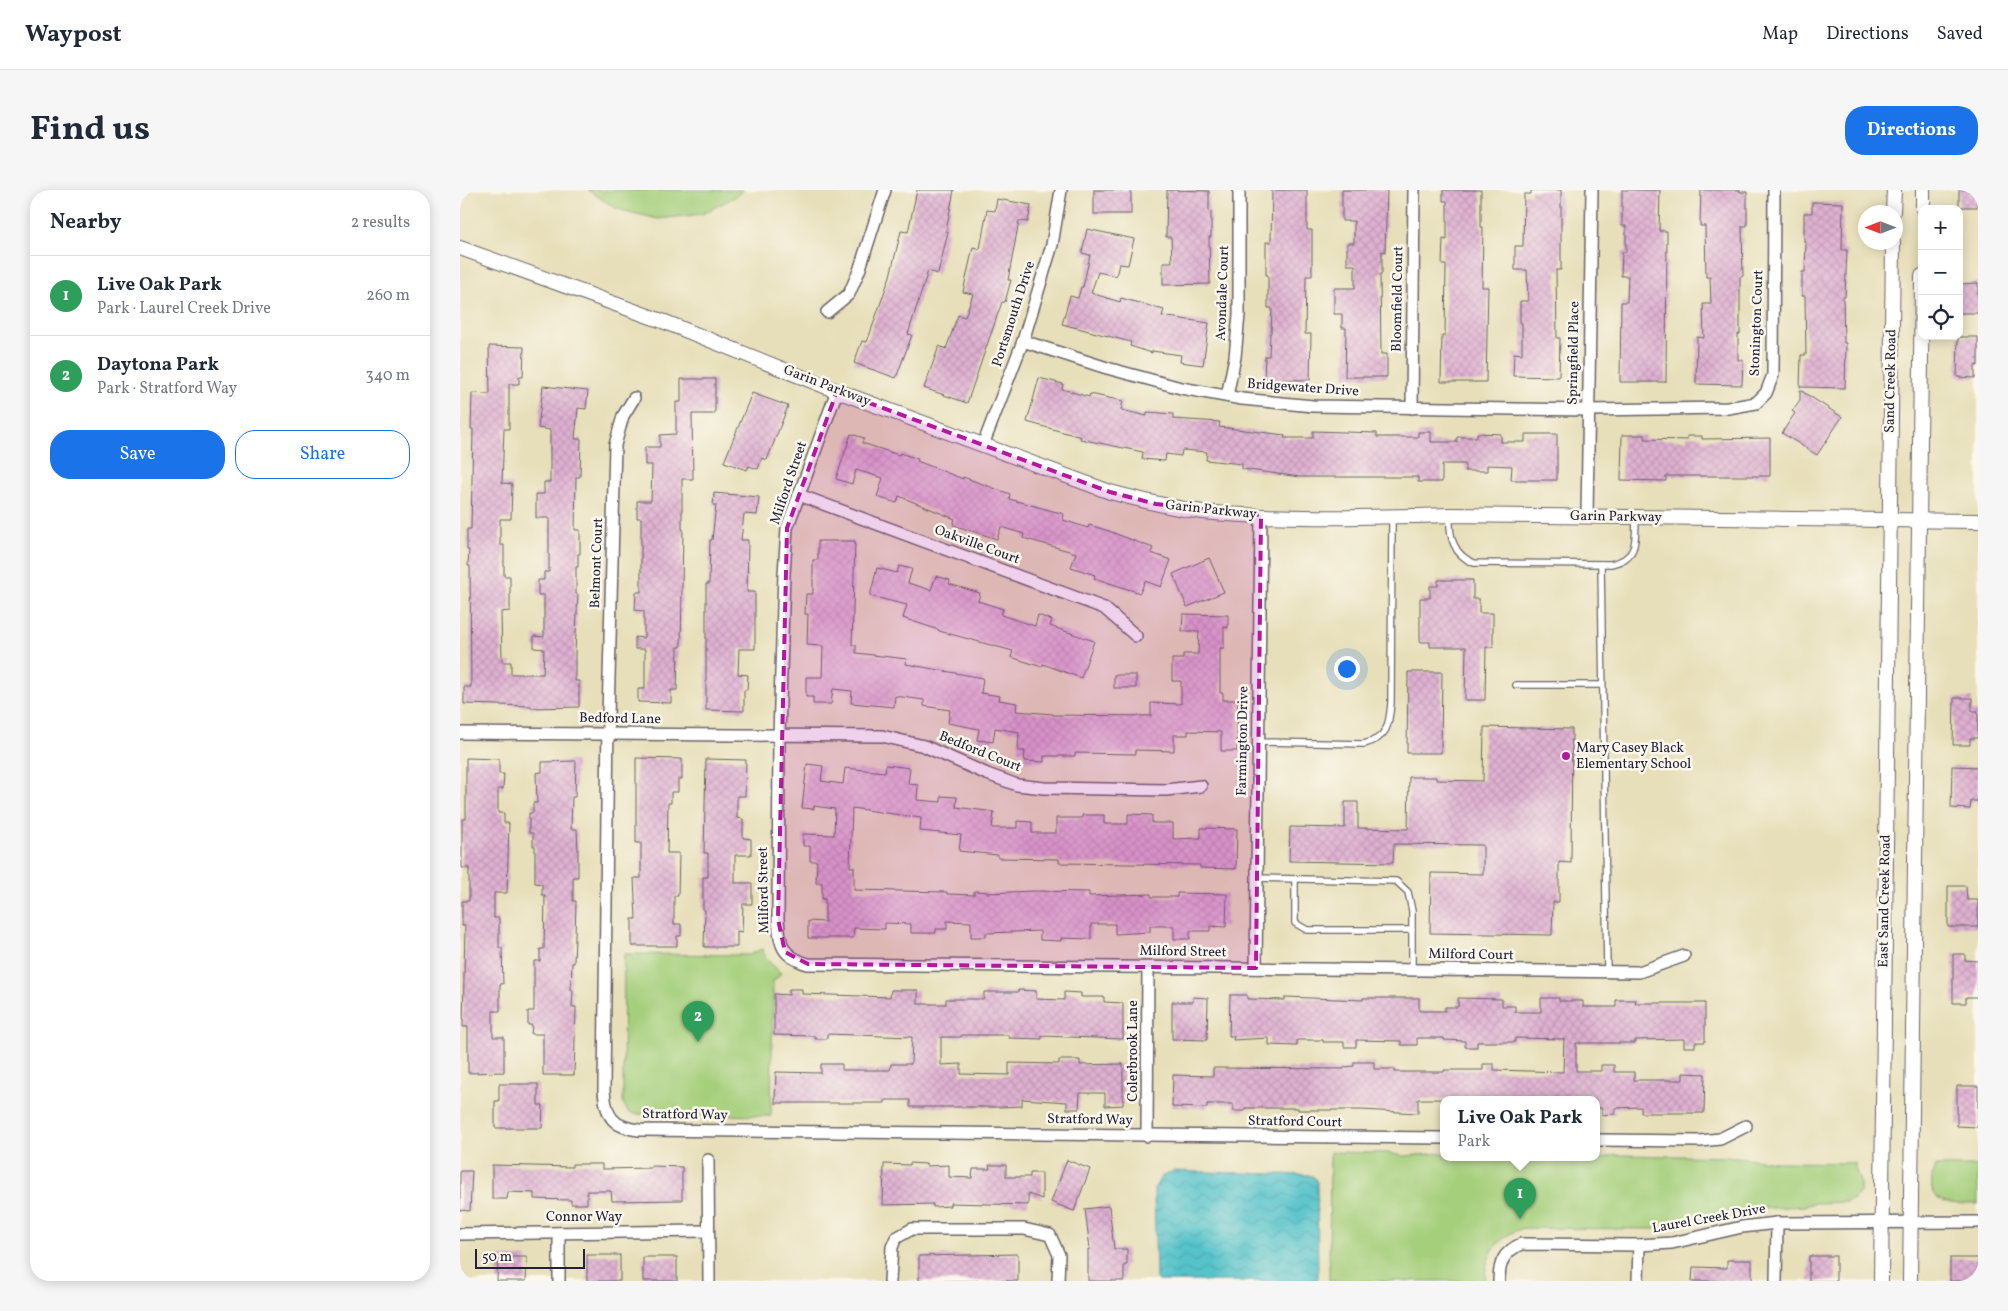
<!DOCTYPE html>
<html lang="en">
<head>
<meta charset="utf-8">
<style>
  :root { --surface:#fff; --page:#f6f6f7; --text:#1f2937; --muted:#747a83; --line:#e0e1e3; --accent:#1a73e8 }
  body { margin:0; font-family:Vollkorn,serif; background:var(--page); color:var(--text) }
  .controls { position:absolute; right:15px; top:15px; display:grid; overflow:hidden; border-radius:10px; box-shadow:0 2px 12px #0003 }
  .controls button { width:45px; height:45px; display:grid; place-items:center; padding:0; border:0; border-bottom:1px solid var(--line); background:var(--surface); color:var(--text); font:25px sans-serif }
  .compass { position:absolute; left:1398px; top:15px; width:45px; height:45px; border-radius:50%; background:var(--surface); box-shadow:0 2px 12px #0003; rotate:270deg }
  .scale { position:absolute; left:15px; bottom:12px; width:110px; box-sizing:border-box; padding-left:5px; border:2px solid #22223b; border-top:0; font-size:14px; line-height:18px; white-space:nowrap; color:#22223b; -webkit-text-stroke:4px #fbf7ec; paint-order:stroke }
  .you { position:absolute; left:886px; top:478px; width:18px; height:18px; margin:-12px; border:4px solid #fff; border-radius:50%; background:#1a73e8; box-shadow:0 0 0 8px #1a73e833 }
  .badge { display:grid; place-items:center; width:32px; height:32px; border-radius:50%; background:var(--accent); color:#fff; font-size:16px; font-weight:700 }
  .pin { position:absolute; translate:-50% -41px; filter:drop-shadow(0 1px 2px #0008) }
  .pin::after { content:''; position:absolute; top:26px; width:18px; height:15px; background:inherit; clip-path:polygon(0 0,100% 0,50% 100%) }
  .popup { position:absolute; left:980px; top:906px; width:160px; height:65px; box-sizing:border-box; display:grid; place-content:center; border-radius:10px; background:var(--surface); filter:drop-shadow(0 1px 4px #0005); font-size:16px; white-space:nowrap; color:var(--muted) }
  .popup b { font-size:19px; color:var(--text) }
  .popup::after { content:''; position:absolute; left:50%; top:100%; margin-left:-10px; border:10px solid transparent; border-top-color:var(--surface) }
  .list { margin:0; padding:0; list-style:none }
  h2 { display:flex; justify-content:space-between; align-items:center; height:65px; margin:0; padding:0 20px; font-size:21px }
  h2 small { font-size:16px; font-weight:400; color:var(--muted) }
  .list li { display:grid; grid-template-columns:32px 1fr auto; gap:15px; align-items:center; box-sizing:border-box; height:80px; padding:0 20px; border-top:1px solid var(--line) }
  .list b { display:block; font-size:19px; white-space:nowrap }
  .list p { margin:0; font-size:16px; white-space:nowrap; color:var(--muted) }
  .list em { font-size:16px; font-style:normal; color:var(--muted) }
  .actions { display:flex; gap:10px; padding:15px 20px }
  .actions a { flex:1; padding:11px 0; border:1px solid var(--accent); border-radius:20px; text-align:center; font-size:18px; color:var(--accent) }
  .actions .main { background:var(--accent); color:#fff }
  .icon { flex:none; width:28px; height:28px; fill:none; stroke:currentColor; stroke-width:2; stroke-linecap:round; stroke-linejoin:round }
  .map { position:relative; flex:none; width:1518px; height:1091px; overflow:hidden; border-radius:20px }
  header { display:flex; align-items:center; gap:30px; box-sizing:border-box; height:70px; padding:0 25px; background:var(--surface); border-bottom:1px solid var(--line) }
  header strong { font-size:24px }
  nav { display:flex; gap:28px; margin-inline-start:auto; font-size:18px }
  .intro { display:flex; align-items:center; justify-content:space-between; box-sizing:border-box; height:120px; padding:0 30px }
  h1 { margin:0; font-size:35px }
  .button { padding:12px 22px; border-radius:20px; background:var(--accent); color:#fff; font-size:18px; font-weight:700 }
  main { display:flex; gap:30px; padding:0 30px }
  aside { flex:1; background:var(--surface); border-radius:20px; box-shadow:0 2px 12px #0003 }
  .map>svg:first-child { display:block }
  .park { fill:#a6cf7b; stroke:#64785b }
  .water { fill:url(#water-waves); stroke:#3c7282 }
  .building { fill:url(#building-cross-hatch) }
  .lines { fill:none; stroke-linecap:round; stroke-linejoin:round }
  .service-casing { stroke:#676467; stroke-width:8 }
  .minor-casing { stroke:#676467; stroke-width:14 }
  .tertiary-casing { stroke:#676467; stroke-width:16 }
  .service { stroke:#fff; stroke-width:5.5 }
  .minor { stroke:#fff; stroke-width:11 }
  .tertiary { stroke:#fff; stroke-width:14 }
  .marked { fill:#b5179e; fill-opacity:0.2; stroke:#b5179e; stroke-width:4; stroke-dasharray:10 6; stroke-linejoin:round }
  .poi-dot { fill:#b5179e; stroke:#fbf7ec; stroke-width:2 }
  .labels { text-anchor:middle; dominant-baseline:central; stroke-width:5; stroke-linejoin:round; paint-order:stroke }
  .street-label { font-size:14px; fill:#22223b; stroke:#fbf7ec }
  .poi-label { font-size:14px; fill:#22223b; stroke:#fbf7ec; text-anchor:start }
</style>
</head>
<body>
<header>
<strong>Waypost</strong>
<nav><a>Map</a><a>Directions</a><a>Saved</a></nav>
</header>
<div class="intro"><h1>Find us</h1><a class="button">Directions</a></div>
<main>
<aside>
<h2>Nearby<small>2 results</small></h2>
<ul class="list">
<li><span class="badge" style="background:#2e9e5b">1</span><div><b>Live Oak Park</b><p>Park · Laurel Creek Drive</p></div><em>260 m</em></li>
<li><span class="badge" style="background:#2e9e5b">2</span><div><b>Daytona Park</b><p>Park · Stratford Way</p></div><em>340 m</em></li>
</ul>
<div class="actions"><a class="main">Save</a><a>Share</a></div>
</aside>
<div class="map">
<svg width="1518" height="1091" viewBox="0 0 1518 1091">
  <defs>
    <pattern id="water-waves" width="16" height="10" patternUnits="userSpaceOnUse" patternTransform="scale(1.25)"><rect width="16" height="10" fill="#55c3ca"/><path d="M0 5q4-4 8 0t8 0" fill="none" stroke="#4aa7ae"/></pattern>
    <pattern id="building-cross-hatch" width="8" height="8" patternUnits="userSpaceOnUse" patternTransform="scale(1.25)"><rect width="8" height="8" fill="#dfb0d1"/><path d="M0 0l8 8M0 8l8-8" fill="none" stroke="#bf97b4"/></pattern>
  </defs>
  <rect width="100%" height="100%" fill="#fbf7ec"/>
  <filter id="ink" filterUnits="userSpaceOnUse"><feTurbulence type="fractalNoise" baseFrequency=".02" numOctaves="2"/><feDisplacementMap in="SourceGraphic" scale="10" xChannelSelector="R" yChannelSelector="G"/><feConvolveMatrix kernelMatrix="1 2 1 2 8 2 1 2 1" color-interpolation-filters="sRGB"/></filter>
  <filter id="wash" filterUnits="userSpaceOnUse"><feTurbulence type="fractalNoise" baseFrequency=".0096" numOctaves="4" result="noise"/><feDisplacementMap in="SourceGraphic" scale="20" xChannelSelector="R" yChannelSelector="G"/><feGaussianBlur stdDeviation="1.12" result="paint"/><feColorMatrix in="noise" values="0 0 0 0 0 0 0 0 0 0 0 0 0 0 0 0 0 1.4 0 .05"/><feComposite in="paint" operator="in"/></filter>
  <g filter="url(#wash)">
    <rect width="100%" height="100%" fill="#e7dfb9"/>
    <g class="park">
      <path d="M128,0H283L280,4L242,24L198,29L157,19Z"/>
      <path d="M302,759L307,770L321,783L313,792L311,926L174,924L168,922L163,913L164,764L289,765Z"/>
      <path d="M870,962L928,963L944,966L984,963V968H1144L1156,965L1277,967L1316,972L1395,973V979L1400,991V1002L1396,1007L1387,1012L1354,1013L1344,1016L1293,1019L1235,1034L1192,1039L1064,1038C1038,1046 1025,1064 1025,1091H869Z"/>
      <path d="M1475,976H1518V1014C1488,1014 1462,1016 1475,976Z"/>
    </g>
    <path class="water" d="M713,981L849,985L854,987L857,992L858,1086L857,1091H699L696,1089L694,999L701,987Z"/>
    <g id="blocks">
      <g class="building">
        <path d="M457,0H494L486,41L488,42L478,84L468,81L448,144L452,145L436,188L394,173L402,151L407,152L414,132L430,86L441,41L448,42Z"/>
        <rect x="634" y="0" width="37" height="24"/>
        <path d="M707,0L749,1V21L751,22V47H749L750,94L703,95V72H712L711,47H706Z"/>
        <path d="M812,0H847V40H852V86H846L845,144H851L850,190L804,189L805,166H809L810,143H811L812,118H808V85H806V52H811Z"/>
        <path d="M882,0H927L925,62L922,61V84H920L921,164H927V187H885L886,138H882V124H874V98H895V75H887V53H894V31H882Z"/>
        <path d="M983,0H1021V37H1023L1022,97H1028L1026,192H981L982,145H985L986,75H982L983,49L987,50V11H983Z"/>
        <path d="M1071,0H1101V80H1096L1097,148H1100L1099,187L1053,186L1054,163L1062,164V133H1060V111H1068L1067,80H1055V56H1063L1064,4H1071Z"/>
        <path d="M1162,0H1200L1199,41H1207L1206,192H1160L1161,112H1167L1168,86H1161L1162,62H1166V36H1162Z"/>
        <path d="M1241,0H1280V2H1287V36H1282L1283,86L1280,87V144H1278V170H1283L1282,195L1236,194L1237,147L1244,148L1243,114H1251L1250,87H1246L1245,36H1240Z"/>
        <rect x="1499" y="0" width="18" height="17"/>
        <path d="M537,9L571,15L568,32L559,31L548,90H551L545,112H542L507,213L464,198L479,156L486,159L498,125L505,127L513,104L503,102L513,57L520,59L527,20L535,21Z"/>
        <path d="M1352,12L1383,13L1382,60H1387L1385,107H1383L1384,153H1386L1385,198L1340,197L1341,165H1346L1345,106H1342V82H1345L1346,52H1344V23H1352Z"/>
        <path d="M627,39L674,49L668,75L659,74L656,86L638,82L631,103L660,112L661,108L704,120L702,126L749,133L743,175L720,172L721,165L692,161V163L670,156L671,152L602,134L610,106L618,108L621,97H623L630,65L622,63Z"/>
        <path d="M1518,93V123H1499V94Z"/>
        <path d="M1498,147H1518V176L1515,175V188L1497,187Z"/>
        <path d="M29,156L64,157L63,187H59V194H49V239H44L42,293L52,294L51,329H40V355H44V386H50V421L41,422L42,472H51V484H83L84,459L74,458V446L84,447V405H78V390H84V382H89V328H76V304H84V292H90V240L78,238L83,196L128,201L126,219L118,218L115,249H121L120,287H116L115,340H120V364H118V377H116V404H118L115,462V491H119V517L71,518V516L4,514V497H11L10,376H8L9,360H7V339H11L13,239H11L12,203L30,204Z"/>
        <path d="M579,188L603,194L602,199L629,207L630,204L663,211L661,220L687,226V222L713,224V229L760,232L759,237L825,245L824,248H853V241L917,243V247H958V242H971V252H997V247H1017V243L1041,244V252H1065V244H1097V290H1051L1052,276L1027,275V281H1005V274H982V292H958V287H840L782,279V274L746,270L747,262L722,260L721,266L706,264L705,271L682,269L683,262L620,249L621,247L567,232Z"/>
        <path d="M221,189H255V224H232L233,289H222V339H223L221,457H218L217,500H211V513L178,512V499H185V459H175V447L184,448V421L175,420L176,402H181V328H177V311H191L192,275H185V257H200V245L216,244V212H221Z"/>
        <path d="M1340,200L1382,227L1357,265L1322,243L1335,223L1332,221L1340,210Z"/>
        <path d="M292,203L328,216L307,270L302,268L298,279L289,276L287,280L264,272Z"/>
        <path d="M391,244L404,248L402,253L439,265L440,263L458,269L457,271L503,289V287L550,304L549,309L604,324L603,330L628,338L629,335L646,340L693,358L691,363L711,370L701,397L685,391L680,403L634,388L635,385L611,377L616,363L563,348L564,344L541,337L537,349L493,335L495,329L439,306L437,313L417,307L423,288L396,280L392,294L376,289Z"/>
        <path d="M1162,245H1185V249L1227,250V246H1242V249L1310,248V286H1206V291L1161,290Z"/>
        <path d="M254,303L299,307L297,325L284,324L281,350H288L287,402H295V459H279L278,484L288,485L287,500H284V521L246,520V394H249L250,350H252L256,315H253Z"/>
        <path d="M358,351H395L392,455H396V463L447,469L446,474L523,488L521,503L540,506L539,510L557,513L556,521L593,524V525L691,526V513L721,514V491H712V469H723V464H738L739,441H722L723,424L768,425V438L764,437V458H760V503H763V510H778L777,561H761V542L728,541V545H714V561L675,560V564L615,563V566H584V572L564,571L565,561H558L559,542L535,538L533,552L517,550L519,539L488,533L490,520L464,516V510L435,506L434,517L391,513L392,501L373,499L371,514H353V507H346V487H362L363,456L347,455L348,424H345L346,404H353V370H358Z"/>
        <path d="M749,368L764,402L727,417L713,384Z"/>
        <path d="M439,376L452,379L448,393L471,400L476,386L490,390L489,394L520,403L518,411L543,419L541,425L575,436L578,425L592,430L590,436L634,451L621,488L583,474L582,477L551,467L553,461L479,441V440L443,428L447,415L410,406L417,378L437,383Z"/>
        <path d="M978,390H1013V409H1019V423H1033V457H1026L1025,510H1005L1006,457H970V452H960V408H970V396H978Z"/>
        <path d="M948,482H982L981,563H947Z"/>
        <rect x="654" y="485" width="22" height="13"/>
        <path d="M1494,508H1512V521H1518V548H1510V555H1493Z"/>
        <path d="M1024,537L1112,539L1111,673L1099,672V712H1093L1092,745L970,743L971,683L1023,684V655L934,654L933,673L829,671L830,637L885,638V612H898V638L948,639L949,587H976V590L1023,591Z"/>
        <path d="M6,568L39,569V584H44L43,599H38V623H44V633H49L47,703H34V728H39V758H42L43,794H40V821H33V847H44V882L8,883V837H3L5,736H2V711H9V678H2V629H6Z"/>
        <path d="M176,568L222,569V589H218V602H211V613H208L207,663H219L218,706H214V734H221V746H217V756H172V729H176L174,688H181V653H176Z"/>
        <path d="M246,569L286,570L285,606H277V628L283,629V648L291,649V665H275V693H292V714H283L282,742L277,741V757H244L245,720H243V687H248V663H244Z"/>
        <path d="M116,571L115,607H112L111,639H117L118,662V687H113V711H116L115,747L114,773H112L111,800H113L112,817H116L114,885H83V844H71L72,835H68V821H74V771H80V759H84L85,705H82V694L75,693V656H73V643H69V623H73V613H77L76,583L82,582V572Z"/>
        <path d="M347,574L363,576L361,591L383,594L385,578L425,582L426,575L450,578L448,594L458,595L457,610L481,612V606L497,607L496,617L534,622L532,638H557V631L572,632V643H596V628H622V625H644V634H668V624L692,625V633H713V649L741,648V638L777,639L776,679L740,678V675L599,673V669L538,668V665L499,661L501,645L460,641L461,628L392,618L390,677H394V700L487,702V704L514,705V701L527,702V703L574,701L629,702V706L691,704V707H717V703L767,704L766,737L750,736V741H730V749H714V736H690V742L655,744V734H631V749L601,748V751L580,750V741L526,743V747H511V732L487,731V739H476V743H451V734L425,733V739L394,738L393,748H348V731L365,732V709H362V693H356L357,671H350V656H343V644L374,645L375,619L354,616V619L342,618Z"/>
        <path d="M1492,576L1518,577V611H1511L1510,619L1491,618Z"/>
        <path d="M1488,696H1506L1507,710H1518V737H1488Z"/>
        <path d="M1493,764H1505V770L1518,771V807H1506V813H1493Z"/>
        <path d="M329,799H342V804L430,807L431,800H458V814H486V809H524V802H558V800L576,801V809L604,810V802L621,803V807H644V812L663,813V849L582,846V849L549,848V845H502L501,847H481V875L501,874V884L549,885V873L599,874V870H620V875L663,874V915L645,916V903H620L619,919H607V912L562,909V916L541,917H450V910H425V913H315L316,882L361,883V874H382V880H430L431,874H451L452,847L367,844V849H355V846L314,845V804L329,805Z"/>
        <path d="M770,805H787V809L825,810V807L903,810V808H959V821H985V817H998V808L1042,809V816H1055V822H1081V808H1099V811H1123V817H1156V810H1176L1175,813H1245V852H1235V857H1224V849L1175,850V853H1116V881H1141V875H1154V882H1174V890H1223V883L1245,884L1244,923H1181V917L1155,918V924L1142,925V918H1136V910L958,909V923L901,920H838V918H785V921H773V914H747V918L712,917L713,885L753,886V878L884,879V877L894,876V872H914V879H935V882H984V880H1023V874H1034V880L1103,882L1104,849L1055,848V852H1017V857H1005V851L984,850V848H957V855H941V851L896,850V857H884V852H863V850H837V856L809,855V848L773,850L774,846H769Z"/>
        <path d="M733,807L748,808L747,850L712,849V812H733Z"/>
        <path d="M39,894H78V915H83L82,938H35V911H39Z"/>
        <path d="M1497,896H1518V937L1497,936Z"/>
        <path d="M607,970L630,979L614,1021L591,1012Z"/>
        <path d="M450,973L466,974V976L489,975V987L512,988L513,979H530L529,975H546V987H570V983H582V1009L568,1004V1015L490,1013V1016L473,1017V1014L423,1015L424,974L450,975Z"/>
        <path d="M112,974H142V979L191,978V976L222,977V1010L152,1011L151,1001H127V1014H111V1010L74,1009V1003L48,1002L47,1009H32V975L112,977Z"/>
        <path d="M0,981H12L10,1021L0,1020Z"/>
        <path d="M649,1016L654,1059H667V1075H664V1091H628V1059H630L625,1019Z"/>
        <path d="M558,1064V1091H459V1066Z"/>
        <rect x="127" y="1065" width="33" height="26"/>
        <rect x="1349" y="1066" width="27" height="25"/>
        <path d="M38,1067H67L66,1091H37Z"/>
        <rect x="183" y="1067" width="34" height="24"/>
        <rect x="1490" y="1068" width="28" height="23"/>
        <path d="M1267,1070H1292V1091H1232L1233,1077L1267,1078Z"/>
      </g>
    </g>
  </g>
  <g filter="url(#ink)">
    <use href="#blocks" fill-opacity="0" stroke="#676467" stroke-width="1"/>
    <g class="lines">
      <g class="service-casing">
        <g id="service">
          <path d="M990,325C989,346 993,365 1014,373L1151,374C1179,368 1175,351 1176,327"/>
          <path d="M1141,374L1147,781"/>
          <path d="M1056,495H1142"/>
          <path d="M798,552L904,554C928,548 929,535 931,513L932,327"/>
          <path d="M796,688L936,691L948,702L952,721V780"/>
          <path d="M835,689V733L847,740H952"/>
        </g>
      </g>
      <g class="minor-casing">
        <g id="minor">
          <path d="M367,122L389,104L399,81L425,0"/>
          <path d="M563,151L647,178L721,198L782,209L853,216L1128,220L1268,218L1296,213L1306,203L1313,185L1314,0"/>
          <path d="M377,201L327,338L324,384L319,546L318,729C320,755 321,766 348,774L1179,782L1224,766"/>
          <path d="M767,206L775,167L779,125V0"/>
          <path d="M174,208L163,226L155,255L148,527L144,901C146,927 153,937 179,940L984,948"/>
          <path d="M952,218L954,0"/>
          <path d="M523,255L563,151L592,55L601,0"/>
          <path d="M339,305L644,418L676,446"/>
          <path d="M1127,327L1132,0"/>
          <path d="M0,543L422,546L464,556L527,584L557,595L584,598L706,600L741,596"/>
          <path d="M796,778L801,325"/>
          <path d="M687,946L688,777"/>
          <path d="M1136,950L1240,951L1260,949L1286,936"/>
          <path d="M248,970L249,1091"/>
          <path d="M99,1043V1091"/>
          <path d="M0,1044L248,1041"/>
          <path d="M430,1091L432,1057L436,1048L452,1039H564L590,1045L599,1065L598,1091"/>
          <path d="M1039,1091C1039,1072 1044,1062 1061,1054L1179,1055L1212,1053L1282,1037L1317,1033L1518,1032"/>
          <path d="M1178,1091L1179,1055"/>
          <path d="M1316,1091L1317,1033"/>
        </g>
      </g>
      <g class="tertiary-casing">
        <g id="tertiary">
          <path d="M1463,19V0"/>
          <path d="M1433,22L1434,0"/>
          <path d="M0,58L205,132L377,201L650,302C680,310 711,318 743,322C823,330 910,327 990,325L1518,331"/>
          <path d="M1421,1091L1433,52"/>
          <path d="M1450,1091L1462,86"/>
        </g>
      </g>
      <use href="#service" class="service"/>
      <use href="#minor" class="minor"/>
      <use href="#tertiary" class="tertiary"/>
    </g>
  </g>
  <path class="marked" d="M377,201L650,302L696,314L801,325L796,778L348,774L325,762L318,729L327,338Z"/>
  <circle class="poi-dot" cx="1106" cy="566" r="5"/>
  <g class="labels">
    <g class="street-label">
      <text transform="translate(763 103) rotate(-88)">Avondale Court</text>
      <text transform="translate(938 109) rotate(-89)">Bloomfield Court</text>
      <text transform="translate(554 124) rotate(-72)">Portsmouth Drive</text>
      <text transform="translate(1297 133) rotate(-88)">Stonington Court</text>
      <text transform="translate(1114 163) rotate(-89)">Springfield Place</text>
      <text transform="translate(1431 191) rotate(-89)">Sand Creek Road</text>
      <text transform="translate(367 196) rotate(21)">Garin Parkway</text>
      <text transform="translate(843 198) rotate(4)">Bridgewater Drive</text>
      <text transform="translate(329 293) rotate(-71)">Milford Street</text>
      <text transform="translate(751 320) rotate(6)">Garin Parkway</text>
      <text transform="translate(1156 327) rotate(1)">Garin Parkway</text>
      <text transform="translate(517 355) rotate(20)">Oakville Court</text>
      <text transform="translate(137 373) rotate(-88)">Belmont Court</text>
      <text transform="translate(160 529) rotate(1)">Bedford Lane</text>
      <text transform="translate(783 551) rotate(-89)">Farmington Drive</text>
      <text transform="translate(520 562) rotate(22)">Bedford Court</text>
      <text transform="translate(304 700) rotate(-91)">Milford Street</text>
      <text transform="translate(1425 711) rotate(-89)">East Sand Creek Road</text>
      <text transform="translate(723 762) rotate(1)">Milford Street</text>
      <text transform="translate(1011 765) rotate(1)">Milford Court</text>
      <text transform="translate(673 861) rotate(-90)">Colerbrook Lane</text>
      <text transform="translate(225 925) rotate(1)">Stratford Way</text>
      <text transform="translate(630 930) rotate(1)">Stratford Way</text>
      <text transform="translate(835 932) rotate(1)">Stratford Court</text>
      <text x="124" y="1027">Connor Way</text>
      <text transform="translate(1249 1029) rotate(-10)">Laurel Creek Drive</text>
    </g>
    <g class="poi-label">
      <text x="1116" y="558">Mary Casey Black<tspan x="1116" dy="16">Elementary School</tspan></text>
    </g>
  </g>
</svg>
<div class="controls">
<button>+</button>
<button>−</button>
<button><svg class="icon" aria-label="locate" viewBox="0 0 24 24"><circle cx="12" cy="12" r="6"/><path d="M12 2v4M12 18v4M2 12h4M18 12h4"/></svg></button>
</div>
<svg class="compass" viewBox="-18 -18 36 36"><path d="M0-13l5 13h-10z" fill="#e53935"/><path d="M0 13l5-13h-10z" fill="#747a83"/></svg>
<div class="scale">50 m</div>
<div class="you"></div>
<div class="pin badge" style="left:1060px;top:1029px;background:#2e9e5b">1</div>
<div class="popup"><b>Live Oak Park</b>Park</div>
<div class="pin badge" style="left:238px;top:852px;background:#2e9e5b">2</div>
</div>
</main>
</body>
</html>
